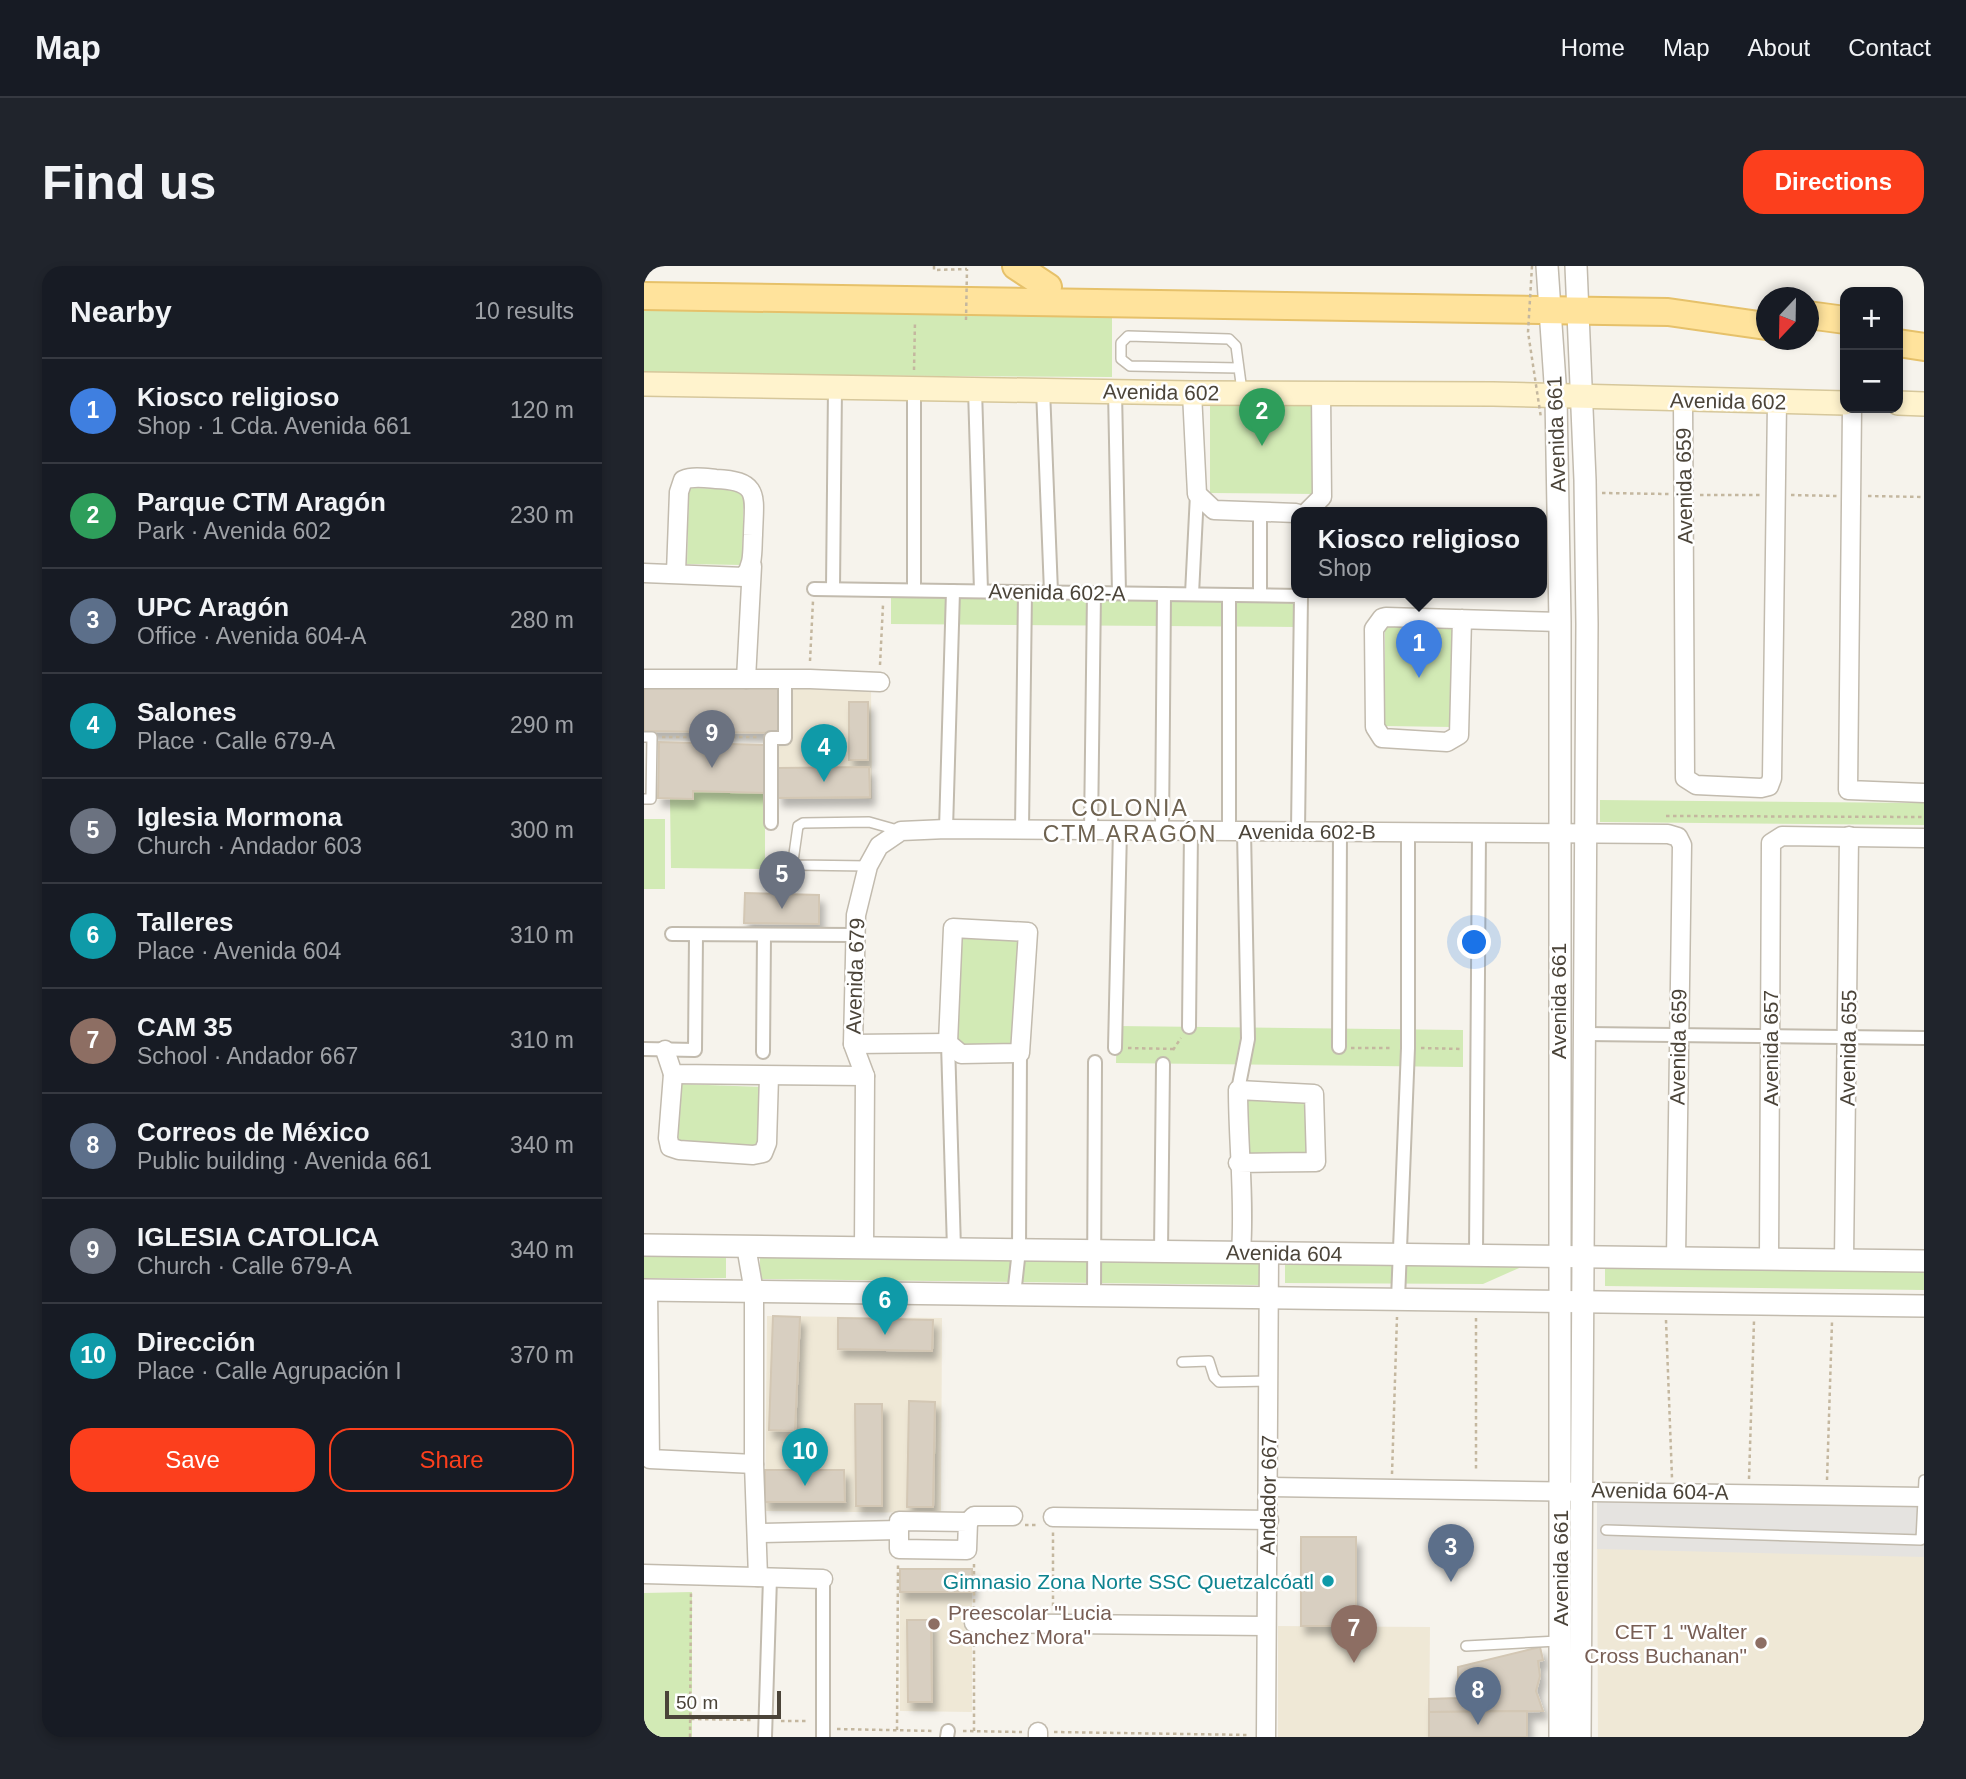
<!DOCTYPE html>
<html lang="en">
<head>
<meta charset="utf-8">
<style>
  :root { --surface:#171b24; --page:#20242c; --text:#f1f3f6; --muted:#9ea1a6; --line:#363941; --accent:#fc3f1d }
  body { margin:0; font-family:Arial,sans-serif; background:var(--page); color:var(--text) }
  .controls { position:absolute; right:21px; top:21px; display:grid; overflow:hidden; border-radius:14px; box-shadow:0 4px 10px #0003 }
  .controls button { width:63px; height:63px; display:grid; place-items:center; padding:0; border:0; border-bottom:2px solid var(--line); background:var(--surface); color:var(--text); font:35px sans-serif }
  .compass { position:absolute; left:1112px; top:21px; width:63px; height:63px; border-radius:50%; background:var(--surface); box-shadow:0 4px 10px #0003; rotate:202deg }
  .scale { position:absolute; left:21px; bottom:18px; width:116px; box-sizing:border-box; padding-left:7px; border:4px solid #4b4439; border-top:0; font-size:19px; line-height:24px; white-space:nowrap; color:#4b4439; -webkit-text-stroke:5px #fff; paint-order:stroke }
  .you { position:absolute; left:831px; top:677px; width:24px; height:24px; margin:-18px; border:5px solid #fff; border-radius:50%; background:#1a73e8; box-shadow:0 0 0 10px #1a73e833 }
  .badge { display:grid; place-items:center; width:46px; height:46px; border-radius:50%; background:var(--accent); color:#fff; font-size:23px; font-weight:700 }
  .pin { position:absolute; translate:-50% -58px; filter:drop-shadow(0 2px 4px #0008) }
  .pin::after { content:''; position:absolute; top:37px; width:24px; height:21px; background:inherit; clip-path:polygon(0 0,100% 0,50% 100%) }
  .popup { position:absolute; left:647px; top:241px; width:256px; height:91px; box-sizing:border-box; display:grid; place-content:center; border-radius:14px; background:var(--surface); filter:drop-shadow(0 2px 5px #0005); font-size:23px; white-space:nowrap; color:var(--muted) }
  .popup b { font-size:26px; color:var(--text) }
  .popup::after { content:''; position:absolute; left:50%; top:100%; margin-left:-14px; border:14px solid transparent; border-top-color:var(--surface) }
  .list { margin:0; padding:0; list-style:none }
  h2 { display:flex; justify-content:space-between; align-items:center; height:91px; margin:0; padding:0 28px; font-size:30px }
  h2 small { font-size:23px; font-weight:400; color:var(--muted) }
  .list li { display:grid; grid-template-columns:46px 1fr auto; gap:21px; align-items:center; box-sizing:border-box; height:105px; padding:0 28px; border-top:2px solid var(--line) }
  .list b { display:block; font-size:26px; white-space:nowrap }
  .list p { margin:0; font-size:23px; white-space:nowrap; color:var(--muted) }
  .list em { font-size:23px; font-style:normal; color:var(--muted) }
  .actions { display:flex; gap:14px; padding:21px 28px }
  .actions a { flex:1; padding:16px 0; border:2px solid var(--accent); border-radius:21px; text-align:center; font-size:24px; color:var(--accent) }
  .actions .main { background:var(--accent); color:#fff }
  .map { position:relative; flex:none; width:1280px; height:1471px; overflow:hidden; border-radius:21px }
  header { display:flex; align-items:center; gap:42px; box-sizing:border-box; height:98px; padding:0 35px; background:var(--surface); border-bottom:2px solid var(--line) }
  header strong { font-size:33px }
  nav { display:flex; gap:38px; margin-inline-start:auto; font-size:24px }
  .intro { display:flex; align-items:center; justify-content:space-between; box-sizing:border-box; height:168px; padding:0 42px }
  h1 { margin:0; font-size:49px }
  .button { padding:18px 32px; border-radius:21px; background:var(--accent); color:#fff; font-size:24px; font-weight:700 }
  main { display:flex; gap:42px; padding:0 42px }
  aside { flex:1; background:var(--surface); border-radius:21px; box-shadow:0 4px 10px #0003 }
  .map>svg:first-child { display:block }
  .education { fill:#efe8d6 }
  .green { fill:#d2eab5 }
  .parking { fill:#e5e3e0 }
  .building { fill:#d8cfc1; stroke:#d3c7b4; stroke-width:2; filter:url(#shadow) }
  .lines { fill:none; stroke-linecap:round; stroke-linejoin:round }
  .service-casing { stroke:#c2bbae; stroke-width:12 }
  .pedestrian-casing { stroke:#c2bbae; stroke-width:16 }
  .minor-casing { stroke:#c2bbae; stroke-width:21 }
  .tertiary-casing { stroke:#c2bbae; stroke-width:24 }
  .secondary-casing { stroke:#d6c79b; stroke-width:26 }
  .primary-casing { stroke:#e6c16a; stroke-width:30 }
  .path { stroke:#c4b79f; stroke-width:2.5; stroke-dasharray:3.5 3.5; stroke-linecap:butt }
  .service { stroke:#fff; stroke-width:9 }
  .pedestrian { stroke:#fff; stroke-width:12 }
  .minor { stroke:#fff; stroke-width:18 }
  .tertiary { stroke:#fff; stroke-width:21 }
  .secondary { stroke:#fff3cd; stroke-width:23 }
  .primary { stroke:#ffe39c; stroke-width:26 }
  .path-bridge { stroke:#c4b79f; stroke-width:2.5; stroke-dasharray:3.5 3.5; stroke-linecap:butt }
  .culture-dot { fill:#0f9aa8; stroke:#fff; stroke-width:2.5 }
  .education-dot { fill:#8d6e63; stroke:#fff; stroke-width:2.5 }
  .labels { text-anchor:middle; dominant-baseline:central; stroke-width:5; stroke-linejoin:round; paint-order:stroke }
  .street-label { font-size:21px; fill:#4b4439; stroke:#fff }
  .culture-label { font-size:21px; fill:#0d838f; stroke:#fff; text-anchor:end }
  .education-label { font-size:21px; fill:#785e54; stroke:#fff; text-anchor:start }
  .neighbourhood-label { font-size:23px; letter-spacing:2px; fill:#6e6250; stroke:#fff }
</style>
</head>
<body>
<header>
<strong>Map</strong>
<nav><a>Home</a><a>Map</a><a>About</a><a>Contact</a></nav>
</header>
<div class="intro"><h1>Find us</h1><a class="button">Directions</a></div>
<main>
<aside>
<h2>Nearby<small>10 results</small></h2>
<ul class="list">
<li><span class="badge" style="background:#3f7fe0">1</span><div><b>Kiosco religioso</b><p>Shop · 1 Cda. Avenida 661</p></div><em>120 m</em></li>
<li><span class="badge" style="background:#2e9e5b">2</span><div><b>Parque CTM Aragón</b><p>Park · Avenida 602</p></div><em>230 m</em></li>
<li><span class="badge" style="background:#5c6f8a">3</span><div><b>UPC Aragón</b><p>Office · Avenida 604-A</p></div><em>280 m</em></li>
<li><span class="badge" style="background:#0f9aa8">4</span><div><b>Salones</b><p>Place · Calle 679-A</p></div><em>290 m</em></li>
<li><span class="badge" style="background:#6b7280">5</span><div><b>Iglesia Mormona</b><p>Church · Andador 603</p></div><em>300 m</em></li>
<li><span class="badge" style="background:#0f9aa8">6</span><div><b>Talleres</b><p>Place · Avenida 604</p></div><em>310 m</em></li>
<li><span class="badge" style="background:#8d6e63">7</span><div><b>CAM 35</b><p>School · Andador 667</p></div><em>310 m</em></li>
<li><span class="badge" style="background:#5c6f8a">8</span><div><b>Correos de México</b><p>Public building · Avenida 661</p></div><em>340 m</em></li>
<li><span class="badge" style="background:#6b7280">9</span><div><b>IGLESIA CATOLICA</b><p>Church · Calle 679-A</p></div><em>340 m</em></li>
<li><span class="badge" style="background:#0f9aa8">10</span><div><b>Dirección</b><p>Place · Calle Agrupación I</p></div><em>370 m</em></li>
</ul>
<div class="actions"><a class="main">Save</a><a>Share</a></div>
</aside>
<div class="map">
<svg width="1280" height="1471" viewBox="0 0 1280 1471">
  <defs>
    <filter id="shadow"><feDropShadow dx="4.5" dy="8" stdDeviation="3.5" flood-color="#0004"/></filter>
  </defs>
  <rect width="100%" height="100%" fill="#f6f3ec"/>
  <g class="education">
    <path d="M146,420H227L228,533H131L130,476H147Z"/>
    <path d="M123,1050L298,1052L297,1247L121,1245Z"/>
    <path d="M953,1234L1280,1240V1471H954Z"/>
    <path d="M256,1303H328V1446L256,1445Z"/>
    <path d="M634,1360L786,1361L785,1471H634Z"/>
  </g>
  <g class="green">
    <path d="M0,42L468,45V111L0,108Z"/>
    <path d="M566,133L670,134L669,228L566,227Z"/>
    <path d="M45,222L100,223L98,299L43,298Z"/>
    <path d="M247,328L652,331V361L247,358Z"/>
    <path d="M741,359L808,360V461L741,460Z"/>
    <path d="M49,525L121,527V603L27,602L26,533H49Z"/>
    <path d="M956,534L1280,537V559L956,556Z"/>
    <rect x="0" y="553" width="21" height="70"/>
    <path d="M317,670L377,673L374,781L313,778Z"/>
    <path d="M473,760L819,764V801L472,797Z"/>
    <path d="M36,818L118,821L116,880L34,877Z"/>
    <path d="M599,829L667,830L666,893L598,891Z"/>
    <path d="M0,985L82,986V1012H0Z"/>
    <path d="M116,989L616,994V1019L116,1013Z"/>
    <path d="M641,995L884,998L839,1018L641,1017Z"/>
    <path d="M961,1001L1280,1004V1024L961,1020Z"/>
    <path d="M48,1326V1471H0V1327Z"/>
  </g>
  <path class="parking" d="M953,1234L1280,1240V1291L953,1283Z"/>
  <g class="building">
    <path d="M0,418L136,420L135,467L0,465Z"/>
    <rect x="205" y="436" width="19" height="58"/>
    <path d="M15,476L122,479L121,527L49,525V533L14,532Z"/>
    <path d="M225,501L226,531L134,532V502Z"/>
    <path d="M101,627L175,629V658L100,657Z"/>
    <path d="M129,1050L156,1051L151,1165L125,1164Z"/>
    <path d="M194,1052L289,1054L288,1085L194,1083Z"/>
    <path d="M265,1135L291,1136L289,1241H263Z"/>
    <path d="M211,1138H238V1240H212Z"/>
    <path d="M121,1204H200L201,1236H121Z"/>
    <rect x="657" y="1271" width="55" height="89"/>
    <rect x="256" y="1303" width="72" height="23"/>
    <path d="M263,1354H287L288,1436H264Z"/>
    <path d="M896,1381L899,1394L894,1395L896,1410L892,1425L899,1445L785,1446V1433L814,1432V1401Z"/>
    <path d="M883,1445V1471H785V1446Z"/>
  </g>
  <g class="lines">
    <g class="service-casing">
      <g id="service">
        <path d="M595,102L486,100L477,93V77L484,70L585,73L592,80L598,125"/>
        <path d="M0,471H8L7,533H0"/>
        <path d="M224,600L152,599L149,595L154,560L159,557L225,556L257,565"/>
        <path d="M538,1096L565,1095L570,1111L575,1116L625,1115"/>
        <path d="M962,1264L1277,1274L1280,1214"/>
        <path d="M822,1380L914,1375"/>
      </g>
    </g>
    <g class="pedestrian-casing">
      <g id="pedestrian">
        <path d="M270,121V324"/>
        <path d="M331,123L337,325"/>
        <path d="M399,123L407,326"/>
        <path d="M471,125L475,327"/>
        <path d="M170,323L657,330L654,565"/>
        <path d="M189,323L191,121"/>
        <path d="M548,328L553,228"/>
        <path d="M616,329V245"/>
        <path d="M127,557V472H141V413"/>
        <path d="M302,563L309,325"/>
        <path d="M378,563L381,326"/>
        <path d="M447,564L450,327"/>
        <path d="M518,564L520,328"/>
        <path d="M585,564V329"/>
        <path d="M28,668L210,669"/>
        <path d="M545,761L547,564"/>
        <path d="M942,768L1280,772"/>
        <path d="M304,777L310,983"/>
        <path d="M695,781L696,565"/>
        <path d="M471,782L476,564"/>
        <path d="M0,783L51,784L52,669"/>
        <path d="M119,786L120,669"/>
        <path d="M594,824L604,773L600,565"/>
        <path d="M517,985L519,798"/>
        <path d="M832,989L835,566"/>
        <path d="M370,1029L375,984L376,787"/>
        <path d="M450,1030L451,796"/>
        <path d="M754,1033L764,782V565"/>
        <path d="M121,1471L126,1312"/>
        <path d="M179,1471V1313"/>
        <path d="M303,1471L304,1465"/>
      </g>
    </g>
    <g class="minor-casing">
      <g id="minor">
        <path d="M548,127L553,228L570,244L652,247"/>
        <path d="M1039,134L1041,512L1052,519L1117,522L1125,520L1128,512L1133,136"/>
        <path d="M1208,142L1204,524L1280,527"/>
        <path d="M663,246L678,231L677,127"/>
        <path d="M0,307L100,311C110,299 108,284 109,269C110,230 117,215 72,213C61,212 49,210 39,214L35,226L32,307"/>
        <path d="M818,353L815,469L803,476L738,472L731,461L730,363L738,352L742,351L916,356"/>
        <path d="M0,413H166L236,416"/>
        <path d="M102,413L108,300"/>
        <path d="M309,662L384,666L376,787L317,788L304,777Z"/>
        <path d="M209,778L304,777"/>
        <path d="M21,784L29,808L221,810"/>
        <path d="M29,808L24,872L26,881L35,884L109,889L119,887L123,877L125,810"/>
        <path d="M594,897L672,896L670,828L594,824C594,878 601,933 597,986"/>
        <path d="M102,980L110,1026V1198L114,1311"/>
        <path d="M220,982L221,810L209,778L212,649L224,600L235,580L257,565L302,563L1024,568L1034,571L1038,579L1032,992"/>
        <path d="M1125,993L1127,577L1138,570L1280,572"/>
        <path d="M1200,994L1205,570"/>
        <path d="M4,1024L6,1193L110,1198"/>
        <path d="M625,1221L1280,1231"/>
        <path d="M409,1251L625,1254"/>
        <path d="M255,1255L324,1256L323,1284L255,1283Z"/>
        <path d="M324,1256L330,1250H369"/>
        <path d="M113,1267L255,1264"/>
        <path d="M0,1308L179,1313"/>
        <path d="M330,1357L622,1360"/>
        <path d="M394,1466V1471"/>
        <path d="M622,1471L625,987"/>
      </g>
    </g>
    <g class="tertiary-casing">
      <g id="tertiary">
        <path d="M903,0L912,131L916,356V1471"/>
        <path d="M932,0L941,214L943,358L936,1471"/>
        <path d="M0,979L1280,995"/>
        <path d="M0,1024L1280,1040"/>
      </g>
    </g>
    <g class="secondary-casing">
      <g id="secondary">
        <path d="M0,118L548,127L849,128L1201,137"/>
        <path d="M1254,137L1280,138"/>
      </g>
    </g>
    <g class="primary-casing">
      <g id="primary">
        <path d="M372,0L404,21"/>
        <path d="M0,30L1024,46L1122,60"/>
        <path d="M1164,49L1201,54"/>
        <path d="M1254,77L1280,81"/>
      </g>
    </g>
    <g class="path">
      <path d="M290,0V4L323,3"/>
      <path d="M270,104L271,55"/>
      <path d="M958,227L1025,228"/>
      <path d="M1056,229H1116"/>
      <path d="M1147,229L1193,230"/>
      <path d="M1224,230L1280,231"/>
      <path d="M166,395L169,335"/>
      <path d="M236,399L239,339"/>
      <path d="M18,471H113"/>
      <path d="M1022,550L1280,551"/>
      <path d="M484,782L530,783"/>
      <path d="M707,782H749"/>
      <path d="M777,782L819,783"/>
      <path d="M529,784L537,772"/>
      <path d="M832,1052V1206"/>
      <path d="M1022,1054L1028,1212"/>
      <path d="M748,1208L753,1051"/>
      <path d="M1105,1213L1110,1055"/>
      <path d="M1183,1214L1188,1056"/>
      <path d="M381,1259H395"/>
      <path d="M330,1298V1341"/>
      <path d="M409,1340V1266"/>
      <path d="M47,1453L109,1454"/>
      <path d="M137,1455H165"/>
      <path d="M193,1463L291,1465"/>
      <path d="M253,1464L254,1299"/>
      <path d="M319,1465L378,1466"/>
      <path d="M330,1465V1372"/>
      <path d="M410,1466L606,1469"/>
      <path d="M46,1471L47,1324"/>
    </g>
    <use href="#service" class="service"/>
    <use href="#pedestrian" class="pedestrian"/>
    <use href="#minor" class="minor"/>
    <use href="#tertiary" class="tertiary"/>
    <use href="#secondary" class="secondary"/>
    <use href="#primary" class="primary"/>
    <g class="path-bridge">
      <path d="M888,0L884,66L897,152"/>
      <path d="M322,54L323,3"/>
    </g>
  </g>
  <circle class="culture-dot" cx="684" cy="1315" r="7"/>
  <g class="education-dot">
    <circle cx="290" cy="1358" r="7"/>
    <circle cx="1117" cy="1377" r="7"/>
  </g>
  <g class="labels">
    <g class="street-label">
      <text transform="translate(517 126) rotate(1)">Avenida 602</text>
      <text transform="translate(1084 135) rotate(1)">Avenida 602</text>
      <text transform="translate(912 168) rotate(-92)">Avenida 661</text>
      <text transform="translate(1040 220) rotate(-91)">Avenida 659</text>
      <text transform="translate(413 326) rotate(1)">Avenida 602-A</text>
      <text x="663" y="565">Avenida 602-B</text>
      <text transform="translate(211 710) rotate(-88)">Avenida 679</text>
      <text transform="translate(914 735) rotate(-90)">Avenida 661</text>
      <text transform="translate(1034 781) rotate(-89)">Avenida 659</text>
      <text transform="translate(1126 782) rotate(-90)">Avenida 657</text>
      <text transform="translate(1204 782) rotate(-89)">Avenida 655</text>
      <text transform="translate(640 987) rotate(1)">Avenida 604</text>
      <text transform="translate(1016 1225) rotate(1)">Avenida 604-A</text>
      <text transform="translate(624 1229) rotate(-89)">Andador 667</text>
      <text transform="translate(916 1302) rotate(-90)">Avenida 661</text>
    </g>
    <g class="culture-label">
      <text x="670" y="1315">Gimnasio Zona Norte SSC Quetzalcóatl</text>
    </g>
    <g class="education-label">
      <text x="304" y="1346">Preescolar "Lucia<tspan x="304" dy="24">Sanchez Mora"</tspan></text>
      <text x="1103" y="1365" text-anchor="end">CET 1 "Walter<tspan x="1103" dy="24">Cross Buchanan"</tspan></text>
    </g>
    <g class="neighbourhood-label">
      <text x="486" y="542">COLONIA<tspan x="486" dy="26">CTM ARAGÓN</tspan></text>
    </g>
  </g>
</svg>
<div class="controls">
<button>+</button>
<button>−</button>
</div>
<svg class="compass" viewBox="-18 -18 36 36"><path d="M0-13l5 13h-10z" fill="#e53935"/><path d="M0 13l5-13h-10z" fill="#9ea1a6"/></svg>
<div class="scale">50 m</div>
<div class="you"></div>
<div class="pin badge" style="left:775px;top:412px;background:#3f7fe0">1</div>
<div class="popup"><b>Kiosco religioso</b>Shop</div>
<div class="pin badge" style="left:618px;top:180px;background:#2e9e5b">2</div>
<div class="pin badge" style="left:807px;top:1316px;background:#5c6f8a">3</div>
<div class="pin badge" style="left:180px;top:516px;background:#0f9aa8">4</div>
<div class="pin badge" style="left:138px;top:643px;background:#6b7280">5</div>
<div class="pin badge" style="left:241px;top:1069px;background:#0f9aa8">6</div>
<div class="pin badge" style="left:710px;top:1397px;background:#8d6e63">7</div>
<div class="pin badge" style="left:834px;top:1459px;background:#5c6f8a">8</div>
<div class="pin badge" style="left:68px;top:502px;background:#6b7280">9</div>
<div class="pin badge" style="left:161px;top:1220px;background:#0f9aa8">10</div>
</div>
</main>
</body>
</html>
